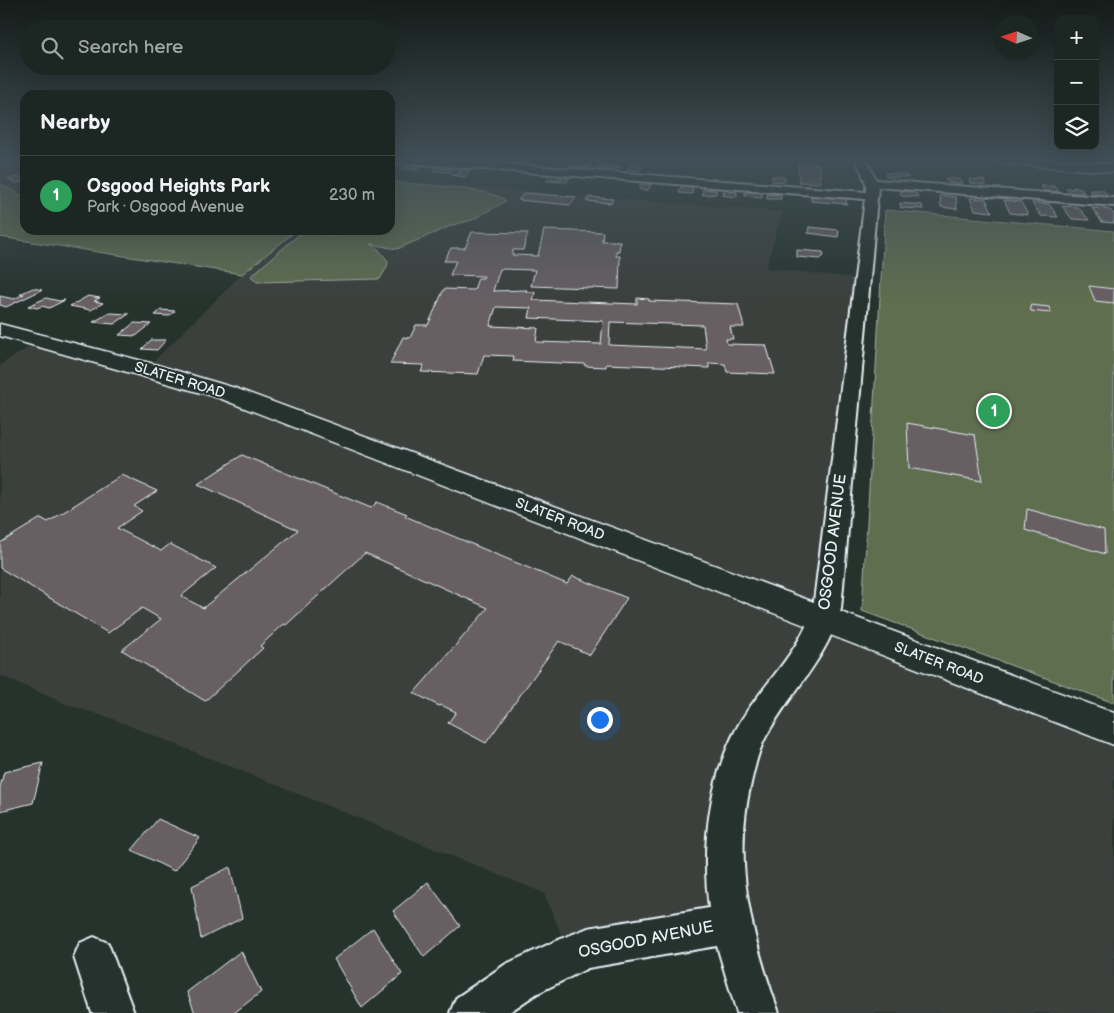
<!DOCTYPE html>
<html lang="en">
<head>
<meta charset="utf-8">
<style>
  :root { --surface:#1c2622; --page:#29322f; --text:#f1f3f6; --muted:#a0a5a5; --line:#3a4340; --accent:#ea580c }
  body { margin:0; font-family:"Balsamiq Sans",sans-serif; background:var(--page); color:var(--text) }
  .controls { position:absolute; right:15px; top:15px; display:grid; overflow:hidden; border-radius:10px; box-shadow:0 5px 20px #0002 }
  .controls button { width:45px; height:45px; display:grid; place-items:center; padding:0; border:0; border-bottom:1px solid var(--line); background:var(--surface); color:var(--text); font:25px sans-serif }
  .compass { position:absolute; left:994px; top:15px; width:45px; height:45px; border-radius:50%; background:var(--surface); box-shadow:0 5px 20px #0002; rotate:273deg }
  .you { position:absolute; left:599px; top:719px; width:18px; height:18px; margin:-12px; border:4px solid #fff; border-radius:50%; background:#1a73e8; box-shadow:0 0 0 8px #1a73e833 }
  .badge { display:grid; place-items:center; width:32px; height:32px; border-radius:50%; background:var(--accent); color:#fff; font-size:16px; font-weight:700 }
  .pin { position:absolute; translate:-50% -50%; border:2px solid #fff; box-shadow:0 1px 5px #0006 }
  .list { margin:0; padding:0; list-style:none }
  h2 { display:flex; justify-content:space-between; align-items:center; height:65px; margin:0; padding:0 20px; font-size:21px }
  h2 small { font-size:16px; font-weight:400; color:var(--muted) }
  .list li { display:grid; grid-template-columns:32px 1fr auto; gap:15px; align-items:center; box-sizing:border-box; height:80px; padding:0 20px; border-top:1px solid var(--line) }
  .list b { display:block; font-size:19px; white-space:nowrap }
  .list p { margin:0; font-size:16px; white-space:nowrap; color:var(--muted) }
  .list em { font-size:16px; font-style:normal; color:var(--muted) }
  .icon { flex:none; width:28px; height:28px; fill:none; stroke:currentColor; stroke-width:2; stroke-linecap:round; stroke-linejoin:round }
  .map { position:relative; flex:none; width:1114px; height:1013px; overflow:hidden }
  .search { position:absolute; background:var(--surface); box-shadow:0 5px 20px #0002; left:20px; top:20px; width:375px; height:55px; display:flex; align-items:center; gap:12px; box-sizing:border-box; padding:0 18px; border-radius:28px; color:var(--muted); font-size:19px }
  .panel { position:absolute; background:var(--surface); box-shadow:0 5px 20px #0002; left:20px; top:90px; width:375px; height:145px; border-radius:15px }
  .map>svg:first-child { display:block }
  .built { fill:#3a403d }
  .green { fill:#5f6e50; stroke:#a4b0a4 }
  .building { fill:#675e63; stroke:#e8f1f8; fill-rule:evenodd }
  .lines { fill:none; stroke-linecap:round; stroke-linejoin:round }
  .minor-casing { stroke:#e8f1f8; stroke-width:4 }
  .major-casing { stroke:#e8f1f8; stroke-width:3 }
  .minor { fill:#26332d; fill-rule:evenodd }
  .major { fill:#26332d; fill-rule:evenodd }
  .labels { text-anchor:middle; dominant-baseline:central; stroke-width:4; stroke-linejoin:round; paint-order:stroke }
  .street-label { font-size:14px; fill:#e8f1f8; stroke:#26332d }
  .near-street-label { font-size:16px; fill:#e8f1f8; stroke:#26332d }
</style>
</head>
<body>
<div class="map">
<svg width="1114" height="1013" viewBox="0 0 1114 1013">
  <rect width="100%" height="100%" fill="#26332d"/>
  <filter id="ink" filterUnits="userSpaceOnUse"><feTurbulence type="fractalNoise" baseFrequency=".02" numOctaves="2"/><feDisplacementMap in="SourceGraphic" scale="10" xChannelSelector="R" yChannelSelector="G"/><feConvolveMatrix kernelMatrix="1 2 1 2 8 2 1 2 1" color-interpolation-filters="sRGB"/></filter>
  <g filter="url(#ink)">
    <g class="built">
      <path d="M0,159H25V197L0,184Z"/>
      <path d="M390,180L782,212L766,268L862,279L827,609L1114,729V1013H758L730,924L570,955L544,893L113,719L66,704L0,675V365L39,341L146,369L242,274L297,230H390Z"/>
    </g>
    <g class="green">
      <path d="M390,182C411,184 495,188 506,201L472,220L453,225L397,249L370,244L378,249L388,261L387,267L380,279L257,282L251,276L302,232L340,235L331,230H390Z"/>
      <path d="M0,184L25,197V230H297L242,274L0,237Z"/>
      <path d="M885,210L1114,231V703L862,611Z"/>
    </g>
    <g class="building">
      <path d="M576,161H583L581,165H591L590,168L569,166Z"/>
      <path d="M798,162L819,164L821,183L799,182Z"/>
      <path d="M631,163H639L637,166L642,167L641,169L639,171L627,170Z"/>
      <path d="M600,165L617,166H622L621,168L609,169L598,167Z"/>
      <path d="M406,166H414L421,167L417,170L401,169Z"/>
      <path d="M437,168L449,169H453L450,172L433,171Z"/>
      <path d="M461,170H471L465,177L451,175L460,174L461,173H458Z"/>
      <path d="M888,173L903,174L909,177H887L885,174Z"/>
      <path d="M772,176L785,177V182L772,181Z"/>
      <path d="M18,177L25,181L17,183L8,179Z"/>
      <path d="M549,178L555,179L569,178L567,182L547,181Z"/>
      <path d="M945,179H960L962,184L947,182Z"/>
      <path d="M969,179L984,180L986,185L970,183Z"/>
      <path d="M640,184H647L651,185L648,190H640Z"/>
      <path d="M1041,186H1055L1059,192L1045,191Z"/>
      <path d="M681,187L693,188L692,194L679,193Z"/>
      <path d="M1073,187L1081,189L1084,193H1075L1069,192L1066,188L1074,189Z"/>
      <path d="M703,189L716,190V194L702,195Z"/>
      <path d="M1090,190H1103L1107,195L1092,194Z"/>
      <path d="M723,191L737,192V197L721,195L724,194Z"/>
      <path d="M902,191L912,192L917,194L918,197L902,196L900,194Z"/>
      <path d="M745,192L762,193V198L745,196Z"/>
      <path d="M524,193L576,197L571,205L518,200Z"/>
      <path d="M767,194L781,195V199H767Z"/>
      <path d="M940,195L956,197L957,209L941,207Z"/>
      <path d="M811,196L845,198L847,204L811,201Z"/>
      <path d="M589,197L613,199L611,203L586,201Z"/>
      <path d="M970,198L986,199L992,212L975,210Z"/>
      <path d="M1004,200L1021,202L1028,215L1010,213Z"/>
      <path d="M900,203L922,205L923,209L901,208Z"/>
      <path d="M1032,203L1049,204L1058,217L1041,216Z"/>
      <path d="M1062,206L1078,207L1089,220L1072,219Z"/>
      <path d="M1092,208L1110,210L1114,214V223L1102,222Z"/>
      <path d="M809,227L839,230L838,237L808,233Z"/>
      <path d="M544,230L603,232L602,241H620L619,251H616V256H620L619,289L531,286L535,270L500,269L493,291L527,290L526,292H535L533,300L637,304V298L649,299V301L738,304L744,327H730L733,339H726L727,344L766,345L775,374L727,372L725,364L709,363V368L606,364V367L585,366V364L513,361L514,356L484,355L478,374L421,372L424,365L390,364L403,337L410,338L416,325H428L444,289L474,290L478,278H483L484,276L450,275L456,261H444L451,248H465L472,232L528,233L523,250H513L512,255L538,256ZM496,307L531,308L529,318L603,321L601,344L536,342L538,328L490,326ZM610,322L703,325L706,349L609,345Z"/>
      <path d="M797,250L823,252L824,256L820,259L797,257Z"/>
      <path d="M1089,286L1114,289V303L1095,301Z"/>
      <path d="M33,288L42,290L6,307L0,305V296L14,299L24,294H20Z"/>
      <path d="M88,296L100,298L94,301L103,303L91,310L70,306Z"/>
      <path d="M46,298L59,301L65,300L49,308L42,306L37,308L28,306Z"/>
      <path d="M1030,305L1049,307L1051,313L1031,311Z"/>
      <path d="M161,310L175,311L169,316L155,315Z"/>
      <path d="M110,313L129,314L114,324L93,322Z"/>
      <path d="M134,323L151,324L136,336L119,335Z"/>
      <path d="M151,340H166L157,350L142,349Z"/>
      <path d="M907,423L975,435L982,481L909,468Z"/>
      <path d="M242,455L371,508L377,502L407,514L405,516L567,584L573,576L627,598L590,655L559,641L486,743L448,723L456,712L441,705L439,706L414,693L488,608L365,553L286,625L284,624L260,646L263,648L205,701L122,650L161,619L142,608L108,633L0,568V543L41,518L48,522L122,475L157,491L134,506L142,511L117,528L161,551L170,544L216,568L181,596L203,608L298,530L198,484Z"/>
      <path d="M1027,509L1104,530L1105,554L1025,530Z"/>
      <path d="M43,763L33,803L0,811V787L4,772Z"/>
      <path d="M158,819L200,838L174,871L132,850Z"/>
      <path d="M230,867L242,918L201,939L192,886Z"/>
      <path d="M428,882L460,926L424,957L393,911Z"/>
      <path d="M373,928L402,974L362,1008L334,959Z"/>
      <path d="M241,951L261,992L234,1013H195L187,992Z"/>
    </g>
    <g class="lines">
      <g class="minor-casing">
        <g id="minor">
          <path d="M391,159H439L866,192V183L856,159H866L876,180L1114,198V206L878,187L841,609C826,660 793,689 768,733C759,748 755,766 751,783C732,863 752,938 779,1013H737L717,946L588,968L536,994L508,1013H450L456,998L506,964L556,941L588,928L709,908C700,843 710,762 750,707C773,675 800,648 813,609L865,199L396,162Z"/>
          <path d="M94,937L108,943L134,1013H92L74,957L80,943Z"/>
        </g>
      </g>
      <g class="major-casing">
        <g id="major">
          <path d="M991,159H1047L1114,164V172L997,163Z"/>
          <path d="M0,324L154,364L235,388L1114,713V745L219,398L0,336Z"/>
        </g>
      </g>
      <use href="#minor" class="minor"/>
      <use href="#major" class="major"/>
    </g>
  </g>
  <linearGradient id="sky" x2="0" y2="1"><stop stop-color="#151c19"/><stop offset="0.53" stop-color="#415057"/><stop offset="1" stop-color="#415057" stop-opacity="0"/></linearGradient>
  <rect width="1114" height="301" fill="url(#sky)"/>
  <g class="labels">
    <g class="street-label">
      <text transform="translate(180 380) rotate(17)">SLATER ROAD</text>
      <text transform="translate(560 519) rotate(21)">SLATER ROAD</text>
      <text transform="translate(939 663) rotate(21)">SLATER ROAD</text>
    </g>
    <g class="near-street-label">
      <text transform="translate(833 542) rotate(-83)">OSGOOD AVENUE</text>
      <text transform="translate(646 940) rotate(-11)">OSGOOD AVENUE</text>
    </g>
  </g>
</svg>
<div class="controls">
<button>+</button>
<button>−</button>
<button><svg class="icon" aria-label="layers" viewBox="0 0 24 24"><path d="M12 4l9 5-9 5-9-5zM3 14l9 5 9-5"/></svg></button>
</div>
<svg class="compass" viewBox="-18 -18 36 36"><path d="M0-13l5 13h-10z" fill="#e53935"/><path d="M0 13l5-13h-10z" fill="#a0a5a5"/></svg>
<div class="you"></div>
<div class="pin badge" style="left:994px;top:411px;background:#2e9e5b">1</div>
<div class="search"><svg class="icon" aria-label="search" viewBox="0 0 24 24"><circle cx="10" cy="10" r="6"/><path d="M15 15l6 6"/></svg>Search here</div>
<section class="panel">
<h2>Nearby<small></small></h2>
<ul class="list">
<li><span class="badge" style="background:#2e9e5b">1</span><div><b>Osgood Heights Park</b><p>Park · Osgood Avenue</p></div><em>230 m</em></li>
</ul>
</section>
</div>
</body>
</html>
